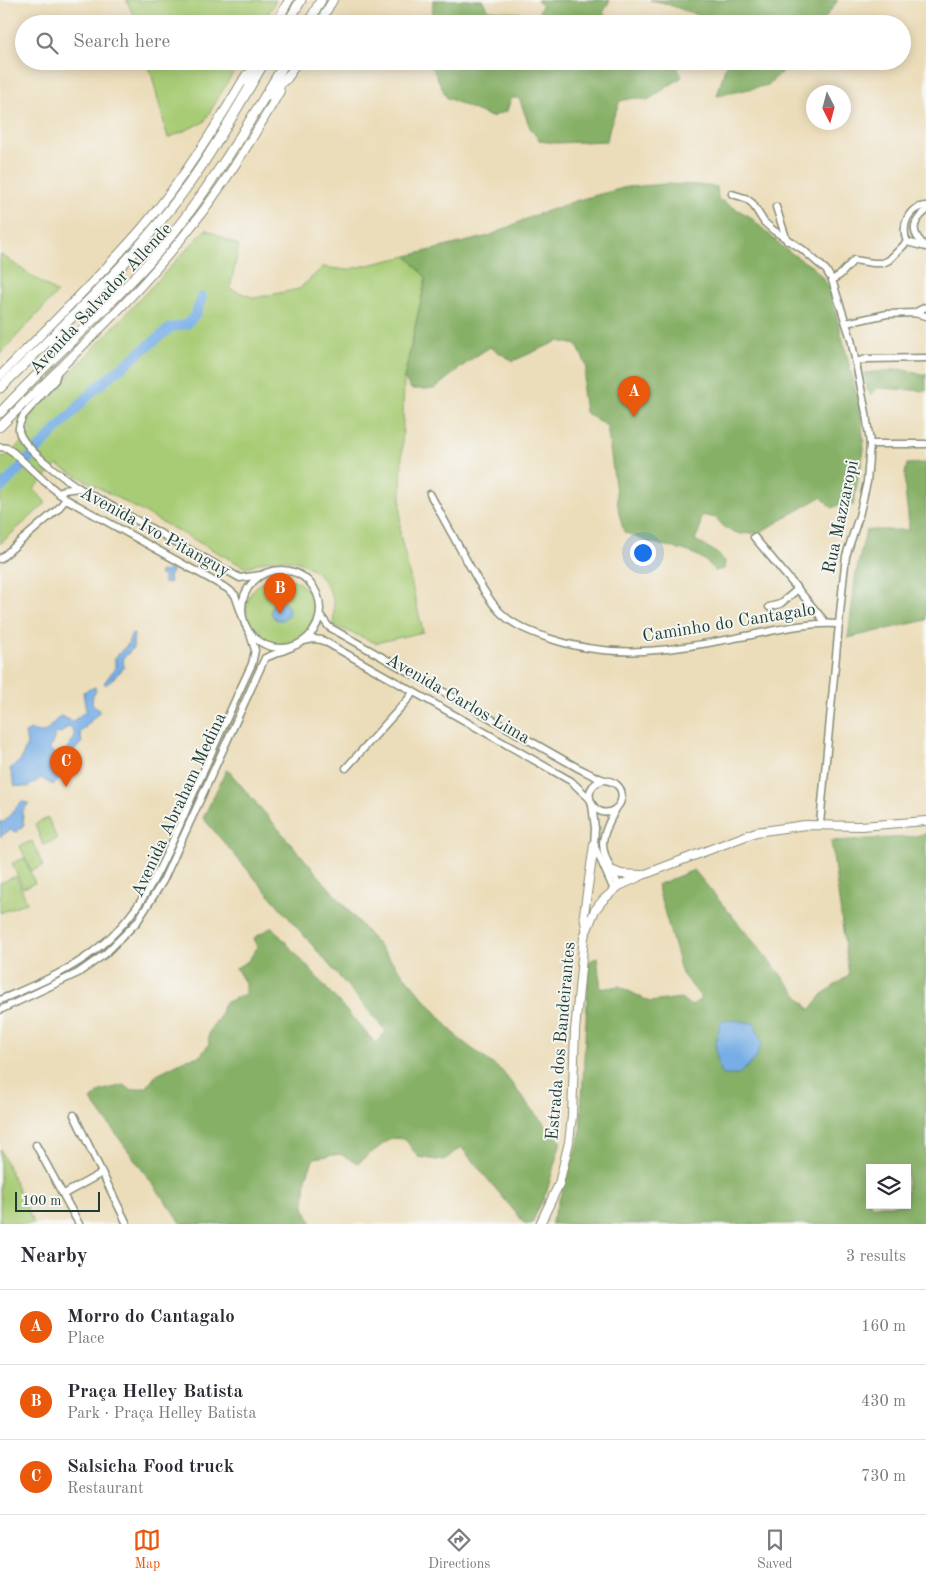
<!DOCTYPE html>
<html lang="en">
<head>
<meta charset="utf-8">
<style>
  :root { --surface:#fff; --page:#f7f7f7; --text:#2b2b33; --muted:#7c7c81; --line:#e1e1e2; --accent:#ea580c }
  body { margin:0; font-family:"Old Standard TT",serif; background:var(--page); color:var(--text) }
  .controls { position:absolute; right:15px; bottom:15px; display:grid; overflow:hidden; border-radius:0px; box-shadow:0 2px 12px #0003 }
  .controls button { width:45px; height:45px; display:grid; place-items:center; padding:0; border:0; border-bottom:1px solid var(--line); background:var(--surface); color:var(--text); font:25px sans-serif }
  .compass { position:absolute; left:806px; top:85px; width:45px; height:45px; border-radius:50%; background:var(--surface); box-shadow:0 2px 12px #0003; rotate:174deg }
  .scale { position:absolute; left:15px; bottom:12px; width:85px; box-sizing:border-box; padding-left:5px; border:2px solid #1f3d34; border-top:0; font-size:14px; line-height:18px; white-space:nowrap; color:#1f3d34; -webkit-text-stroke:4px #f6f6f2; paint-order:stroke }
  .you { position:absolute; left:642px; top:552px; width:18px; height:18px; margin:-12px; border:4px solid #fff; border-radius:50%; background:#1a73e8; box-shadow:0 0 0 8px #1a73e833 }
  .badge { display:grid; place-items:center; width:32px; height:32px; border-radius:50%; background:var(--accent); color:#fff; font-size:16px; font-weight:700 }
  .pin { position:absolute; translate:-50% -41px; filter:drop-shadow(0 1px 2px #0008) }
  .pin::after { content:''; position:absolute; top:26px; width:18px; height:15px; background:inherit; clip-path:polygon(0 0,100% 0,50% 100%) }
  .list { margin:0; padding:0; list-style:none }
  h2 { display:flex; justify-content:space-between; align-items:center; height:65px; margin:0; padding:0 20px; font-size:21px }
  h2 small { font-size:16px; font-weight:400; color:var(--muted) }
  .list li { display:grid; grid-template-columns:32px 1fr auto; gap:15px; align-items:center; box-sizing:border-box; height:75px; padding:0 20px; border-top:1px solid var(--line) }
  .list b { display:block; font-size:19px; white-space:nowrap }
  .list p { margin:0; font-size:16px; white-space:nowrap; color:var(--muted) }
  .list em { font-size:16px; font-style:normal; color:var(--muted) }
  .icon { flex:none; width:28px; height:28px; fill:none; stroke:currentColor; stroke-width:2; stroke-linecap:round; stroke-linejoin:round }
  .map { position:relative; flex:none; width:926px; height:1224px; overflow:hidden }
  .search { position:absolute; background:var(--surface); box-shadow:0 2px 12px #0003; left:15px; right:15px; top:15px; height:55px; display:flex; align-items:center; gap:12px; box-sizing:border-box; padding:0 18px; border-radius:28px; color:var(--muted); font-size:19px }
  .sheet { height:290px; background:var(--surface) }
  nav { display:flex; justify-content:space-around; align-items:center; box-sizing:border-box; height:70px; border-top:1px solid var(--line); background:var(--surface); font-size:14px; color:var(--muted) }
  nav a { display:grid; justify-items:center; gap:2px }
  nav .on { color:var(--accent) }
  .map>svg:first-child { display:block }
  .green { fill:#a8cc75; stroke:#648454 }
  .forest { fill:#86b066; stroke:#52764d; fill-rule:evenodd }
  .water { fill:#77aee6; stroke:#4b768d; fill-rule:evenodd }
  .lines { fill:none; stroke-linecap:round; stroke-linejoin:round }
  .river { stroke:#77aee6; stroke-width:10 }
  .minor-casing { stroke:#868d77; stroke-width:9 }
  .major-casing { stroke:#868d77; stroke-width:10 }
  .highway-casing { stroke:#868d77; stroke-width:11 }
  .minor { stroke:#fff; stroke-width:6 }
  .major { stroke:#fff; stroke-width:8 }
  .highway { stroke:#fff; stroke-width:9 }
  .labels { text-anchor:middle; dominant-baseline:central; stroke-width:4; stroke-linejoin:round; paint-order:stroke }
  .street-label { font-size:18px; fill:#1f3d34; stroke:#f6f6f2 }
</style>
</head>
<body>
<div class="map">
<svg width="926" height="1224" viewBox="0 0 926 1224">
  <rect width="100%" height="100%" fill="#f6f6f2"/>
  <filter id="ink" filterUnits="userSpaceOnUse"><feTurbulence type="fractalNoise" baseFrequency=".02" numOctaves="2"/><feDisplacementMap in="SourceGraphic" scale="10" xChannelSelector="R" yChannelSelector="G"/><feConvolveMatrix kernelMatrix="1 2 1 2 8 2 1 2 1" color-interpolation-filters="sRGB"/></filter>
  <filter id="wash" filterUnits="userSpaceOnUse"><feTurbulence type="fractalNoise" baseFrequency=".0096" numOctaves="4" result="noise"/><feDisplacementMap in="SourceGraphic" scale="20" xChannelSelector="R" yChannelSelector="G"/><feGaussianBlur stdDeviation="1.12" result="paint"/><feColorMatrix in="noise" values="0 0 0 0 0 0 0 0 0 0 0 0 0 0 0 0 0 1.4 0 .05"/><feComposite in="paint" operator="in"/></filter>
  <g filter="url(#wash)">
    <rect width="100%" height="100%" fill="#ecddba"/>
    <g class="green">
      <path d="M126,0H276L262,24H138Z"/>
      <path d="M148,61H240L204,122L168,138Z"/>
      <path d="M206,229L239,246L230,289L255,298L299,289L323,267L346,270L407,256L426,277L404,378L400,534L423,632L376,643L333,625C334,615 335,603 331,594C316,557 278,552 246,568L57,465L34,489L46,503L0,544V456L4,458L33,432L25,421Z"/>
      <path d="M0,254L57,293L0,354Z"/>
      <circle cx="280" cy="611" r="34"/>
      <path d="M48,818L57,839L43,845L35,824Z"/>
      <path d="M32,841L43,866L31,871L20,846Z"/>
      <path d="M24,858L35,883L23,888L12,863Z"/>
      <path d="M16,876L27,902L0,913V883Z"/>
      <path d="M0,1149L34,1224H0Z"/>
    </g>
    <g class="forest">
      <path d="M433,0H482L489,10L537,15L542,6L537,0H610L603,13L614,24H432Z"/>
      <path d="M650,0H838L821,24H714L712,20L661,2Z"/>
      <path d="M431,61H674L682,77L648,100L634,98L620,101L610,126L607,141L556,143L540,141L530,128L519,98H511L507,111L491,117L447,98L431,65Z"/>
      <path d="M727,61H793L768,85L717,96Z"/>
      <path d="M666,184L698,185L717,187L718,199L749,216L785,249L814,268L829,286L861,411L864,450L853,506L847,501L832,508L821,497L759,533L740,534L726,529L716,518L701,515L700,528L695,540L714,551L725,561L724,569L715,571C699,550 680,550 657,544C645,542 634,536 624,532L619,514L607,426L585,412L582,390L587,367L577,345L558,341L513,361L490,347L473,358L434,389H411L404,378L426,278L407,256L489,236L530,217L578,200L627,187Z"/>
      <path d="M902,369L922,375L926,374V391L878,388L871,395L867,389L865,373Z"/>
      <path d="M926,463V620L848,638L856,573L866,530H909C909,508 901,486 907,464Z"/>
      <path d="M227,769L458,1038L502,1071L537,1116L561,1141L547,1191L531,1224H525L461,1147L443,1161L418,1157L405,1139L391,1138L358,1163L340,1154L314,1158L306,1178L304,1207L312,1224H182L91,1100L100,1091L124,1085L131,1090L147,1087L157,1074L187,1059L200,1056L209,1044C207,1031 211,1028 218,1019C221,1015 222,1008 224,1003L245,994V983L236,968L248,961L257,948L254,938L272,927L376,1044L386,1031L203,818Z"/>
      <path d="M926,834V1224H551L580,1137L589,962L597,957L601,989L619,986L650,1002L681,998L691,1006L702,998L682,974L657,885L694,870L810,1010L824,993L849,975L831,841L908,837ZM870,1168H907V1205H870Z"/>
    </g>
    <g class="water">
      <path d="M168,569L172,570V572L169,576L170,582L165,584L163,582L164,579L163,576L159,575L161,571L165,572Z"/>
      <circle cx="280" cy="611" r="9"/>
      <path d="M131,634H134L133,649L123,658L124,668L106,685L104,683L115,668V658L128,644Z"/>
      <path d="M95,687L96,691L93,695L92,703L100,711L80,733L82,742L63,763V776L53,785L41,778L28,787L15,786L10,769L21,760L27,744L25,733L31,730L44,733L60,716L73,721L86,711L83,692ZM69,726L74,731V738L60,757L50,750L55,735L57,733L60,734Z"/>
      <path d="M21,802L29,803L22,812L24,825L16,832L10,830L0,837V822H4Z"/>
      <path d="M733,1020L754,1023L762,1043L755,1060L738,1075H723C713,1054 715,1042 721,1021Z"/>
    </g>
    <g class="lines">
      <path class="river" d="M0,489L95,389L170,328L187,324L196,314L202,297"/>
    </g>
  </g>
  <g filter="url(#ink)">
    <g class="lines">
      <g class="minor-casing">
        <g id="minor">
          <path d="M732,194L745,198L752,203L764,222L773,230L802,249L826,270L832,280L851,339L866,413L870,444L867,482L859,516L846,556L843,582L820,824"/>
          <path d="M776,207L787,241"/>
          <path d="M907,242C901,227 907,207 926,206"/>
          <path d="M925,246C911,233 911,223 926,211"/>
          <path d="M832,280L840,275L854,260L873,263H883L889,260L907,242L926,247"/>
          <path d="M914,313L926,307"/>
          <path d="M846,323L887,314L914,313L926,316"/>
          <path d="M856,362L867,359L926,358"/>
          <path d="M58,369L55,380L23,416C21,421 18,426 19,431C22,447 65,479 79,488L240,578L261,575"/>
          <path d="M870,444H926"/>
          <path d="M0,447L7,448L13,452L44,481L66,499L228,589L235,595L242,615"/>
          <path d="M59,494L64,490L79,488"/>
          <path d="M430,494C444,520 458,545 472,570C480,585 488,599 499,611C512,625 531,632 548,638C617,662 677,649 746,636C777,630 807,622 839,624"/>
          <path d="M754,537L826,623"/>
          <path d="M0,559L58,509L66,499"/>
          <circle cx="281" cy="609" r="39"/>
          <path d="M769,607L780,604L798,589"/>
          <path d="M320,615L329,627L578,768C585,771 591,775 599,778C605,781 612,780 617,785C624,791 623,803 615,809C596,824 575,787 604,780"/>
          <path d="M304,641L313,639L322,640L571,781L590,799"/>
          <path d="M346,768L410,697L413,691"/>
          <path d="M592,805L595,828L594,845L614,890"/>
          <path d="M616,809C595,846 602,849 619,886"/>
          <path d="M0,1000C32,986 66,973 94,951C146,912 166,856 191,799C211,754 231,708 252,664L255,650L250,634"/>
          <path d="M0,1010L78,973L105,954L137,922L163,881L265,658L292,647"/>
          <path d="M74,1115L127,1224"/>
          <path d="M36,1145L79,1224"/>
          <path d="M64,1194L102,1173"/>
        </g>
      </g>
      <g class="major-casing">
        <g id="major">
          <path d="M276,24L289,0"/>
          <path d="M319,24L333,0"/>
          <path d="M287,79L297,61"/>
          <path d="M0,376C48,327 97,280 142,228C182,181 215,128 246,75"/>
          <path d="M0,427C63,364 131,303 186,233C222,189 252,140 280,91"/>
          <path d="M611,870L621,874L641,875"/>
          <path d="M586,928L584,914L594,845"/>
          <path d="M540,1224L559,1184L569,1142L572,1116L575,1031L584,937L595,910L603,900L619,886L643,875L756,832L805,825L861,826L926,821"/>
        </g>
      </g>
      <g class="highway-casing">
        <g id="highway">
          <path d="M287,24L301,0"/>
          <path d="M308,24L321,0"/>
          <path d="M246,81L257,61"/>
          <path d="M272,96L280,84L290,74"/>
          <path d="M0,388C66,323 134,260 189,184C217,145 240,103 265,61"/>
          <path d="M0,413C51,358 108,309 157,253C207,194 246,128 286,61"/>
        </g>
      </g>
      <use href="#minor" class="minor"/>
      <use href="#major" class="major"/>
      <use href="#highway" class="highway"/>
    </g>
  </g>
  <g class="labels">
    <g class="street-label">
      <text transform="translate(101 299) rotate(-47)">Avenida Salvador Allende</text>
      <text transform="translate(841 517) rotate(-78)">Rua Mazzaropi</text>
      <text transform="translate(155 532) rotate(29)">Avenida Ivo Pitanguy</text>
      <text transform="translate(729 623) rotate(-9)">Caminho do Cantagalo</text>
      <text transform="translate(458 699) rotate(30)">Avenida Carlos Lima</text>
      <text transform="translate(179 805) rotate(-65)">Avenida Abraham Medina</text>
      <text transform="translate(561 1041) rotate(-85)">Estrada dos Bandeirantes</text>
    </g>
  </g>
</svg>
<div class="controls">
<button><svg class="icon" aria-label="layers" viewBox="0 0 24 24"><path d="M12 4l9 5-9 5-9-5zM3 14l9 5 9-5"/></svg></button>
</div>
<svg class="compass" viewBox="-18 -18 36 36"><path d="M0-13l5 13h-10z" fill="#e53935"/><path d="M0 13l5-13h-10z" fill="#7c7c81"/></svg>
<div class="scale">100 m</div>
<div class="you"></div>
<div class="pin badge" style="left:634px;top:417px">A</div>
<div class="pin badge" style="left:280px;top:614px">B</div>
<div class="pin badge" style="left:66px;top:787px">C</div>
<div class="search"><svg class="icon" aria-label="search" viewBox="0 0 24 24"><circle cx="10" cy="10" r="6"/><path d="M15 15l6 6"/></svg>Search here</div>
</div>
<section class="sheet">
<h2>Nearby<small>3 results</small></h2>
<ul class="list">
<li><span class="badge">A</span><div><b>Morro do Cantagalo</b><p>Place</p></div><em>160 m</em></li>
<li><span class="badge">B</span><div><b>Praça Helley Batista</b><p>Park · Praça Helley Batista</p></div><em>430 m</em></li>
<li><span class="badge">C</span><div><b>Salsicha Food truck</b><p>Restaurant</p></div><em>730 m</em></li>
</ul>
</section>
<nav>
<a class="on"><svg class="icon" aria-label="map" viewBox="0 0 24 24"><path d="M3 6l6-2 6 2 6-2v14l-6 2-6-2-6 2zM9 4v14M15 6v14"/></svg>Map</a>
<a><svg class="icon" aria-label="directions" viewBox="0 0 24 24"><path d="M12 3l9 9-9 9-9-9zM9 14v-3h6M13 9l2 2-2 2"/></svg>Directions</a>
<a><svg class="icon" aria-label="saved" viewBox="0 0 24 24"><path d="M7 4h10v16l-5-4-5 4z"/></svg>Saved</a>
</nav>
</body>
</html>
